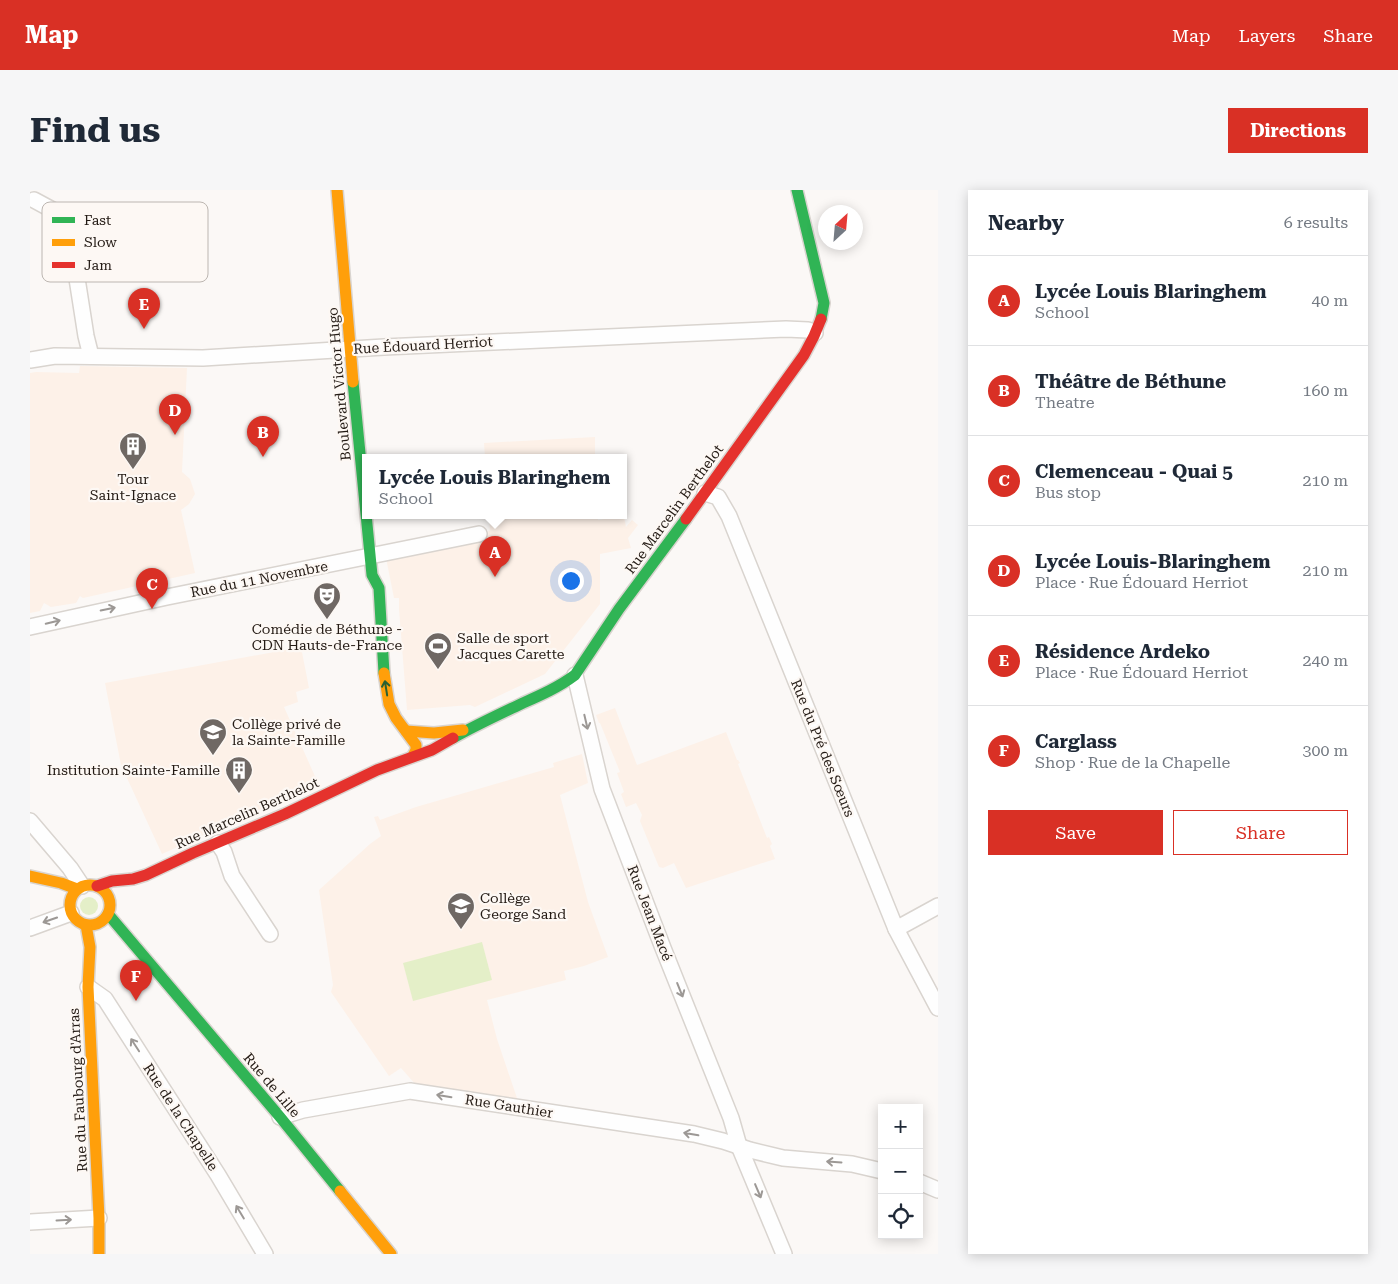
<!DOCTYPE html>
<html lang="en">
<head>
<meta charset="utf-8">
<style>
  :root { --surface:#fff; --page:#f6f6f7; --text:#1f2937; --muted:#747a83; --line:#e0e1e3; --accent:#d93025 }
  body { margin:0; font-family:"Roboto Serif",serif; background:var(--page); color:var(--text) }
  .controls { position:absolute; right:15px; bottom:15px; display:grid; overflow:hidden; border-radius:0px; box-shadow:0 2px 12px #0003 }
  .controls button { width:45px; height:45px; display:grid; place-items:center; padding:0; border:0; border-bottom:1px solid var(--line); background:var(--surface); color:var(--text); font:25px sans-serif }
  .compass { position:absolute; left:788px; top:15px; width:45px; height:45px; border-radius:50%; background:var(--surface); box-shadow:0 2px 12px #0003; rotate:26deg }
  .you { position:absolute; left:540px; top:390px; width:18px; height:18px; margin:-12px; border:4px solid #fff; border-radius:50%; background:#1a73e8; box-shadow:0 0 0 8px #1a73e833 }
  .badge { display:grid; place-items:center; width:32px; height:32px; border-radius:50%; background:var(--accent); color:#fff; font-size:16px; font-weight:700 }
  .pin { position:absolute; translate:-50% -41px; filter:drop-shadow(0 1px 2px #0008) }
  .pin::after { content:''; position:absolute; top:26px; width:18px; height:15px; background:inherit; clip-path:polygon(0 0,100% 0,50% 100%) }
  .popup { position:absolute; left:332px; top:264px; width:265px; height:65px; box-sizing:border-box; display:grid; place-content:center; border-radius:0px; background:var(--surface); filter:drop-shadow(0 1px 4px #0005); font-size:16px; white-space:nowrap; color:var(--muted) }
  .popup b { font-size:19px; color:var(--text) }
  .popup::after { content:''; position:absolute; left:50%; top:100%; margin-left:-10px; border:10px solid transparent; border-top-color:var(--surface) }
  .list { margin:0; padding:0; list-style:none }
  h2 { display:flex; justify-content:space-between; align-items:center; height:65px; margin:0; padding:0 20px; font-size:21px }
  h2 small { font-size:16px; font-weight:400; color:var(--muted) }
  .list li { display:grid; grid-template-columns:32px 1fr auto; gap:15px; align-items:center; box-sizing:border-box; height:90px; padding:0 20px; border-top:1px solid var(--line) }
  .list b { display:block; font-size:19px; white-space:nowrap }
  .list p { margin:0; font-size:16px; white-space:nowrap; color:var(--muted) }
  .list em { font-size:16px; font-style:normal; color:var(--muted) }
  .actions { display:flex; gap:10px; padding:15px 20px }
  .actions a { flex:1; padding:11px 0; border:1px solid var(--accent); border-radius:0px; text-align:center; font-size:18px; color:var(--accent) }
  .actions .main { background:var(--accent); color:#fff }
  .icon { flex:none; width:28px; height:28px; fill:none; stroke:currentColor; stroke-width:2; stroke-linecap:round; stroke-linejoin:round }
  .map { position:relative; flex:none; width:908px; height:1064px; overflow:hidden; border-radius:0px }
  header { display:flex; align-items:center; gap:30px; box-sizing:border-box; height:70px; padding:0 25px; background:var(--accent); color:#fff }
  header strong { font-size:24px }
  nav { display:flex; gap:28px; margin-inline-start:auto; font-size:18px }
  .intro { display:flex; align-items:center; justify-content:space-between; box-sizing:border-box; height:120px; padding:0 30px }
  h1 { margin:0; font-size:35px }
  .button { padding:12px 22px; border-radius:0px; background:var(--accent); color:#fff; font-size:18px; font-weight:700 }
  main { display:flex; gap:30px; padding:0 30px }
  aside { flex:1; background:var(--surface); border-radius:0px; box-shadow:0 2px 12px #0003 }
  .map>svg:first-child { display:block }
  .built { fill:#fdf1e8 }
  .green { fill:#e4efc8 }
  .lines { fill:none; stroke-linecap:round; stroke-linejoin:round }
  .street-casing { stroke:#d9d4cf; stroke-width:18 }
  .fast-casing { stroke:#d9d4cf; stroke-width:14 }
  .slow-casing { stroke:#d9d4cf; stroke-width:14 }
  .jam-casing { stroke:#d9d4cf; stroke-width:14 }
  .street { stroke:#fefefe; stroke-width:15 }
  .fast { stroke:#30b455; stroke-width:11 }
  .slow { stroke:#ff9f0a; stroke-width:11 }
  .jam { stroke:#e5322d; stroke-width:11 }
  .oneway { stroke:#9c9895 }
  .oneway2 { stroke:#296032 }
  .labels { text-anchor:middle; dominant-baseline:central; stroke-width:4.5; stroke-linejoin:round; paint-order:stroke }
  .street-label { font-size:14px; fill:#241b15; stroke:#fdf8f4 }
  .poi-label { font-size:14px; fill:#241b15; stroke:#fdf8f4; text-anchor:start }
  .key { fill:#fdf8f4; stroke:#bcb6b1; stroke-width:1 }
  .key-label { font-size:14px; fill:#241b15 }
</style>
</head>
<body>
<header>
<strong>Map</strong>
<nav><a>Map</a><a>Layers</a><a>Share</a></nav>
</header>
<div class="intro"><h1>Find us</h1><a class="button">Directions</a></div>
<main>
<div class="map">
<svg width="908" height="1064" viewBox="0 0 908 1064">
  <rect width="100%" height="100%" fill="#fbf8f6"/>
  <g class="built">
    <path d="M50,176L157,178L152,282L160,289L165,304L159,314L151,320L165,383L53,408L50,406L46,413L21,417L14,413L10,421L0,423V183L6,182L49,183Z"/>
    <path d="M565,247V268H455L454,253Z"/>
    <path d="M459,326H568V330L594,326L596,337L602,330L608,335L598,348L601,358L570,364V414L515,484L445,517L440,515L377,520L369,419V408H364L357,373L356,363L460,341Z"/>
    <path d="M271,457L279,498L266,502L268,512L254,517L288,593L132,664L91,575L75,493Z"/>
    <path d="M585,518L607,575L696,542L707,570H708L710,573L708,574L737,648L739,647L742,654L740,656L745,669L656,698L644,673L633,678L629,677L610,631L612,625L606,613L596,617L591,604L594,602L587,583L590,582L570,533H569L566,525Z"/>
    <path d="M552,564L558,593L530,605L558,712L578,767L554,776L534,781L536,790L457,810L467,849L488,911L386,895L371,878L359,886L301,802L303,795L289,700L340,654L351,646L344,627L348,626L350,630L386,617L524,577L523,573Z"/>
  </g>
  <g class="green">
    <circle cx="59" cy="716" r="9"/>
    <path d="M452,752L462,790L383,811L373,773Z"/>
  </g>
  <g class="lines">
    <g class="street-casing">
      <g id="street">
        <path d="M4,10L30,24L43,63L56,146L61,166"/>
        <path d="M0,170L25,166L173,168L354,157L756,139L778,140L785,143"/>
        <path d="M675,303L688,307L699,326L866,739L908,818"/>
        <path d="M0,437L137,407L449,344"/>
        <path d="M545,485L572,599L633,758L701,928L709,956L754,1064"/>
        <path d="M0,631L40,678L52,696"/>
        <path d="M188,653L194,662L202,686L240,744"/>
        <path d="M0,738L41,723"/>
        <path d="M866,739L908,716"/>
        <path d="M58,797L75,809L188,985L235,1064"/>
        <path d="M250,927L273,920L380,901L664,944L693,951L720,960L753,968L822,974L852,981"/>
        <path d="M889,992L908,1000"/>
        <path d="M0,1032L69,1028"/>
      </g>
    </g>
    <g class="fast-casing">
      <g id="fast">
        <path d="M767,0L794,113L791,129"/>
        <path d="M323,192L342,385L349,398L354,483"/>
        <path d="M423,548C446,535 470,524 493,513C511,505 529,497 545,485L589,419L656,329"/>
        <path d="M78,724L250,927L310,1001"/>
      </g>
    </g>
    <g class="slow-casing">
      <g id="slow">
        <path d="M307,0L323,192"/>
        <path d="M354,483L359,514L366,528L386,555V560L383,566"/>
        <path d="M376,541L404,543L433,540"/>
        <path d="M0,686L31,693L47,699"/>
        <circle cx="60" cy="715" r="20"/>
        <path d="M56,735L60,757L58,797L69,1028V1064"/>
        <path d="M310,1001L361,1064"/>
      </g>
    </g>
    <g class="jam-casing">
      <g id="jam">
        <path d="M656,329L774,165L784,146L791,129"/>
        <path d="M67,696L82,691L103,689L116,685L163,663L255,624L347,580L402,560L423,548"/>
      </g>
    </g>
    <use href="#street" class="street"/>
    <use href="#fast" class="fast"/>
    <use href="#slow" class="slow"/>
    <use href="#jam" class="jam"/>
  </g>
  <defs><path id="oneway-shaft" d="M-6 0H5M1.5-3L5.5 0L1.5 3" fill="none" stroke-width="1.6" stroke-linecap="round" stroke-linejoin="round" transform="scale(1.25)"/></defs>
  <g class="oneway">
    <use href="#oneway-shaft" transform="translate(78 419) rotate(-12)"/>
    <use href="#oneway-shaft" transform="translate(23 432) rotate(-14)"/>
    <use href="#oneway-shaft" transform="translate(556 532) rotate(77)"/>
    <use href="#oneway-shaft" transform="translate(20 730) rotate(161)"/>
    <use href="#oneway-shaft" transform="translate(650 800) rotate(68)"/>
    <use href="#oneway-shaft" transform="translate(105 855) rotate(-123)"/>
    <use href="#oneway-shaft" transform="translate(414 906) rotate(-171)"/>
    <use href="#oneway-shaft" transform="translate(661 944) rotate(-170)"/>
    <use href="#oneway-shaft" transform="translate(804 972) rotate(-176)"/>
    <use href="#oneway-shaft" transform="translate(728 1001) rotate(67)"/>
    <use href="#oneway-shaft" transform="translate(210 1022) rotate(-121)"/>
    <use href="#oneway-shaft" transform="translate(34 1030) rotate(-3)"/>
  </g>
  <use class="oneway2" href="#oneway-shaft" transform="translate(356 498) rotate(-99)"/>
  <defs>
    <g id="building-pin" transform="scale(1.4375)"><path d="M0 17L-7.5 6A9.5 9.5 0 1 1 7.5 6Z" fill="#6f6864" stroke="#fdf8f4"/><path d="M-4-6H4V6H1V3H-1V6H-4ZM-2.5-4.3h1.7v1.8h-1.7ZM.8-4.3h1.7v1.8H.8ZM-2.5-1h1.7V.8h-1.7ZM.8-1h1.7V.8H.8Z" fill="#fff"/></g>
    <g id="theatre-pin" transform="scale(1.4375)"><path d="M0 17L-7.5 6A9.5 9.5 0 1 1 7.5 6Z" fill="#6f6864" stroke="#fdf8f4"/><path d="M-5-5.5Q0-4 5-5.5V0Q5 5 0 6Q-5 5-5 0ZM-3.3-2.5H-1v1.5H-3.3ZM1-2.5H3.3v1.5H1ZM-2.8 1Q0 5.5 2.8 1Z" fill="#fff"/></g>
    <g id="stadium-pin" transform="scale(1.4375)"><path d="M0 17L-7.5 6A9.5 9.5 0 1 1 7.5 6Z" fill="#6f6864" stroke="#fdf8f4"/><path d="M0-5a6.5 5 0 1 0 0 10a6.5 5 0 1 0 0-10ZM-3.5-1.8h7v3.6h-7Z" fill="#fff"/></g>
    <g id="school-pin" transform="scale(1.4375)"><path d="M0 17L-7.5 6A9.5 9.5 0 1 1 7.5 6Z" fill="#6f6864" stroke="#fdf8f4"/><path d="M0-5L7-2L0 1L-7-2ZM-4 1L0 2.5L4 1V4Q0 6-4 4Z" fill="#fff"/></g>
  </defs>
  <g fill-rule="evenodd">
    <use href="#building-pin" x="103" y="256"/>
    <use href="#theatre-pin" x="297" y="406"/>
    <use href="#stadium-pin" x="408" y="456"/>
    <use href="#school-pin" x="183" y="542"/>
    <use href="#building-pin" x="209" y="580"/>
    <use href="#school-pin" x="431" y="716"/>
  </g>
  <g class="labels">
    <g class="street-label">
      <text transform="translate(393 155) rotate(-3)">Rue Édouard Herriot</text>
      <text transform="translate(309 194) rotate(-95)">Boulevard Victor Hugo</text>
      <text transform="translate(644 319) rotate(-54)">Rue Marcelin Berthelot</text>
      <text transform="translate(229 389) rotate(-11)">Rue du 11 Novembre</text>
      <text transform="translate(793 558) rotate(68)">Rue du Pré des Sœurs</text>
      <text transform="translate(217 623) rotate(-24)">Rue Marcelin Berthelot</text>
      <text transform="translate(620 723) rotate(69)">Rue Jean Macé</text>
      <text transform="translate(242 895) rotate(50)">Rue de Lille</text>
      <text transform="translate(48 900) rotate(-93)">Rue du Faubourg d'Arras</text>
      <text transform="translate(479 916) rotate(9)">Rue Gauthier</text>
      <text transform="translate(151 927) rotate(57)">Rue de la Chapelle</text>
    </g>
    <g class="poi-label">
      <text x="103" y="289" text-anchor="middle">Tour<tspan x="103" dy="16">Saint-Ignace</tspan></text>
      <text x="297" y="439" text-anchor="middle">Comédie de Béthune -<tspan x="297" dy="16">CDN Hauts-de-France</tspan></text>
      <text x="427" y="448">Salle de sport<tspan x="427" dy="16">Jacques Carette</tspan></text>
      <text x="202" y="534">Collège privé de<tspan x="202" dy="16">la Sainte-Famille</tspan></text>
      <text x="190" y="580" text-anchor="end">Institution Sainte-Famille</text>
      <text x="450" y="708">Collège<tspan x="450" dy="16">George Sand</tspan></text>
    </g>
  </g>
  <rect x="12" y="12" width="166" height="80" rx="8" class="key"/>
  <rect x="22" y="27" width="23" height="6" fill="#30b455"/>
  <rect x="22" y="49" width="23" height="7" fill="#ff9f0a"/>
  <rect x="22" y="72" width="23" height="6" fill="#e5322d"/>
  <g class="key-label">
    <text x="54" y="35">Fast</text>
    <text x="54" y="57">Slow</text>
    <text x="54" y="80">Jam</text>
  </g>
</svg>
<div class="controls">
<button>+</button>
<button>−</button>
<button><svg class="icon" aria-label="locate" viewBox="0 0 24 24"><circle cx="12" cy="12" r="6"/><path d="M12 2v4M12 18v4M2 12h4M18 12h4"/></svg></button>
</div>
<svg class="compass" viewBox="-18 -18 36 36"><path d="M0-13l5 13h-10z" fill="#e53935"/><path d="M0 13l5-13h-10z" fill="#747a83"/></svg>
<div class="you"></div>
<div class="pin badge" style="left:465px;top:387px">A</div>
<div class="popup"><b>Lycée Louis Blaringhem</b>School</div>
<div class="pin badge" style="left:233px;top:267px">B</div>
<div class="pin badge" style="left:122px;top:419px">C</div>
<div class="pin badge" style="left:145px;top:245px">D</div>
<div class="pin badge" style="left:114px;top:139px">E</div>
<div class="pin badge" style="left:106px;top:811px">F</div>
</div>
<aside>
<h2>Nearby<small>6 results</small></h2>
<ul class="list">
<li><span class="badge">A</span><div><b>Lycée Louis Blaringhem</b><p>School</p></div><em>40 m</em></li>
<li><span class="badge">B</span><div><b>Théâtre de Béthune</b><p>Theatre</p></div><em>160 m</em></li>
<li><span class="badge">C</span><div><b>Clemenceau - Quai 5</b><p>Bus stop</p></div><em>210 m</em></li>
<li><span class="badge">D</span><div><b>Lycée Louis-Blaringhem</b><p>Place · Rue Édouard Herriot</p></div><em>210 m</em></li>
<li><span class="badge">E</span><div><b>Résidence Ardeko</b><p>Place · Rue Édouard Herriot</p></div><em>240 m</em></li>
<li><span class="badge">F</span><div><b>Carglass</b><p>Shop · Rue de la Chapelle</p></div><em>300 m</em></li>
</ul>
<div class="actions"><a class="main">Save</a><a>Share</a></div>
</aside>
</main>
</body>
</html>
